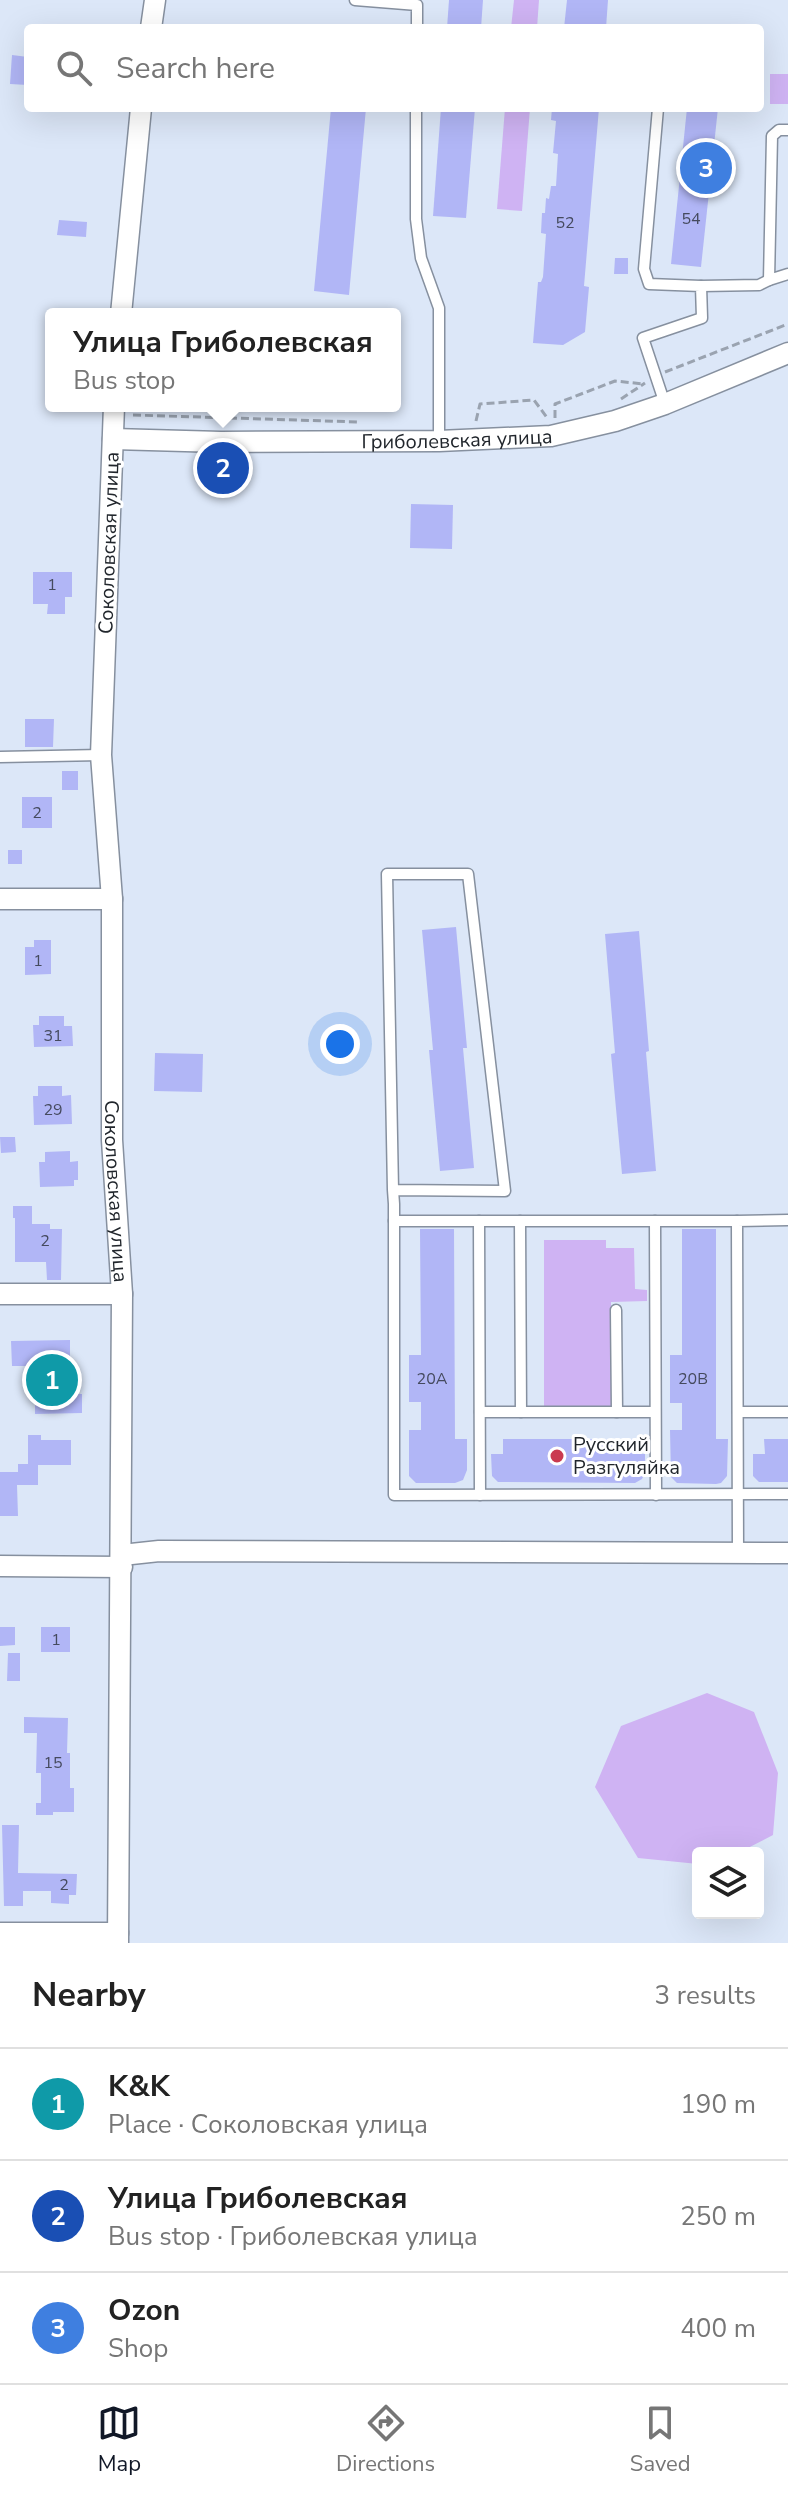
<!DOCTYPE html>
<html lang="en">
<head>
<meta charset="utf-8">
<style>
  :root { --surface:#fff; --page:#f2f2f2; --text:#222; --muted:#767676; --line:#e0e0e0; --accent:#111827 }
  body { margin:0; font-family:"Nunito Sans",sans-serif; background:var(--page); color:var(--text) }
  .controls { position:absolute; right:24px; bottom:24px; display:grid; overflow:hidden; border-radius:8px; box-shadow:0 8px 32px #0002 }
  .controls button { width:72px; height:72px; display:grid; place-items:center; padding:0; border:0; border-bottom:2px solid var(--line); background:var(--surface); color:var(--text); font:40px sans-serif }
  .you { position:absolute; left:340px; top:1044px; width:28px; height:28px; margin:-20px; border:6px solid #fff; border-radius:50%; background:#1a73e8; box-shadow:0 0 0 12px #1a73e833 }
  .badge { display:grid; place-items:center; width:52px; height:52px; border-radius:50%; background:var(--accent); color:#fff; font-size:26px; font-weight:700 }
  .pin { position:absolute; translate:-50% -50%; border:4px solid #fff; box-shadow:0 2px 8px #0006 }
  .popup { position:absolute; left:45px; top:308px; width:356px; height:104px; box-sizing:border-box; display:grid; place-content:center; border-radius:8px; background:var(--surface); filter:drop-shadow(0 2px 6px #0005); font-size:26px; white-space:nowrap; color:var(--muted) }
  .popup b { font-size:30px; color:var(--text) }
  .popup::after { content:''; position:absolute; left:50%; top:100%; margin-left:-16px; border:16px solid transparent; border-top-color:var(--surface) }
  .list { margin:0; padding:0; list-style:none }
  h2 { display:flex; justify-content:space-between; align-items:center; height:104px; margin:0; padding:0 32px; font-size:34px }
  h2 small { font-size:26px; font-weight:400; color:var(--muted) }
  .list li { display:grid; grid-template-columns:52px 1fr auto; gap:24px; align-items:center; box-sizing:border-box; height:112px; padding:0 32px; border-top:2px solid var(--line) }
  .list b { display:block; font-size:30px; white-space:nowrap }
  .list p { margin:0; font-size:26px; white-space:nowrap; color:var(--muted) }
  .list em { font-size:26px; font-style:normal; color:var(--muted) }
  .icon { flex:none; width:44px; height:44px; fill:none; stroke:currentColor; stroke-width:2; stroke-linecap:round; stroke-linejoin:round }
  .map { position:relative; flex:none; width:788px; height:1943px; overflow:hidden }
  .search { position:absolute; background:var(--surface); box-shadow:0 8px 32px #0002; left:24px; right:24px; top:24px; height:88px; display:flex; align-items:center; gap:20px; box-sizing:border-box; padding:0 28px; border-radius:8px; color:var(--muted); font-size:30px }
  .sheet { height:440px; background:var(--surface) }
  nav { display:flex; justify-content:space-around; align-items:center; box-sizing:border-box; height:112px; border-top:2px solid var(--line); background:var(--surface); font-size:22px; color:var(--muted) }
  nav a { display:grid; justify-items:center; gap:4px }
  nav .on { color:var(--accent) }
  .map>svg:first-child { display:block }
  .green { fill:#cfb3f3 }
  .building { fill:#b1b6f6 }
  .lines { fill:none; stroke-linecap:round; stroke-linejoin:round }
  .service-casing { stroke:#86909f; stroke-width:13 }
  .minor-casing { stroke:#86909f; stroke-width:23 }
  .path { stroke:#9aa3b0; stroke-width:3; stroke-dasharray:8 4; stroke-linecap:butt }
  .service { stroke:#fff; stroke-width:10 }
  .minor { stroke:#fff; stroke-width:20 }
  .poi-dot { fill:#ca3a50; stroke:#fff; stroke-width:3 }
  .labels { text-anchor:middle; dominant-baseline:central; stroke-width:6; stroke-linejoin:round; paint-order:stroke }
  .number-label { font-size:16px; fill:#454a5e }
  .street-label { font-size:20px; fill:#21262c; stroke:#fff }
  .poi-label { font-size:20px; fill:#21262c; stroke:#fff; text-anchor:start }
</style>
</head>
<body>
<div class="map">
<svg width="788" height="1943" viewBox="0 0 788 1943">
  <rect width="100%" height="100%" fill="#dce7f8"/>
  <g class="green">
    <path d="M514,0H539L537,28H511Z"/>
    <rect x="770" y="74" width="18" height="30"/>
    <path d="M505,108H530L522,211L497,209Z"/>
    <path d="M544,1240H606V1248H634L635,1289L647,1290V1301L611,1302V1406H544Z"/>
    <path d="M707,1693L754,1712L778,1773L773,1835L738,1853H698V1864L638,1858L595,1787L621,1726Z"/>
  </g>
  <g class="building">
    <path d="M449,0H483L481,28H447Z"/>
    <path d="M567,0H608L606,28H564Z"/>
    <path d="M12,55L28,57V85L10,84Z"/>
    <path d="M331,108H366L349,295L314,291Z"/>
    <path d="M441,108H475L466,218L433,216Z"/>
    <path d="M552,108H599L584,286L589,287L585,332L563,345L533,343L538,282H541L543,277L546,234L541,233L542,213H545L546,198L549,199L551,186H556L558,154L553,153L556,121L551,120Z"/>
    <path d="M687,108H718L701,267L671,264Z"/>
    <path d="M59,220L87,222L86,237L57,235Z"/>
    <path d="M615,258H628V274H614Z"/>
    <path d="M411,504L453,505L452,549L410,548Z"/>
    <path d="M33,572H72V597H65V614H47L48,604H33Z"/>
    <path d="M25,719H54L53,747H25Z"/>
    <rect x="62" y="771" width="16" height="19"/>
    <rect x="22" y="797" width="30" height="31"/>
    <rect x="8" y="850" width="14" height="14"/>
    <path d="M456,927L467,1048H463L474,1168L440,1171L429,1050H433L422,930Z"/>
    <path d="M639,931L649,1051L646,1052L656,1171L622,1174L611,1054L615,1053L605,934Z"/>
    <path d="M34,940H51V974L25,975V947H34Z"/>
    <path d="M39,1016H64V1026H72L73,1046L34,1047L33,1025H39Z"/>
    <path d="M155,1053L203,1054L202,1092L154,1091Z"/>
    <path d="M38,1086H62V1096L71,1095L72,1124L34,1125L33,1096H38Z"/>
    <path d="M0,1137H15L16,1152L1,1153Z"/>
    <path d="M70,1151V1162L78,1161V1180H74V1186L40,1187L39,1162H45V1152Z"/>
    <path d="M13,1206H32V1224H50V1229H62L61,1280H47L46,1262H15V1218H13Z"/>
    <path d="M420,1229H454L455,1439H467V1470L463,1480L455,1483H416L409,1476V1430H421V1402H409V1355H421Z"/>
    <path d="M682,1229H716V1439H728L727,1476L721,1483L716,1484L677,1483L671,1477L670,1430H682V1403H670V1355H682Z"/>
    <path d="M70,1340V1394H82V1413L35,1414V1366H12L11,1341Z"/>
    <path d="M28,1435H41V1440H71V1465H38V1485H17L18,1516H0V1472H18V1464H28Z"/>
    <path d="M503,1439H633V1454H645V1473L642,1479L635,1483L498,1482L492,1476L491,1454H503Z"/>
    <path d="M764,1439H788V1482H759L753,1476V1454H765Z"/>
    <path d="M0,1627H15V1645L0,1646Z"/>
    <rect x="41" y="1627" width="29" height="25"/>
    <path d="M8,1653H20V1681H7Z"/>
    <path d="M24,1717L68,1718L67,1753H70V1788H74V1812H53V1815H36V1803H41V1773H36L37,1733H24Z"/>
    <path d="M2,1825H19L18,1873L77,1874L76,1895H69V1904L51,1903V1891H23V1906H4Z"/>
  </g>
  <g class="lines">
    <g class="service-casing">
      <g id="service">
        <path d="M355,0L417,5V28"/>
        <path d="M416,108V219L421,258L439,308V441"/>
        <path d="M658,108L644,269L649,284L701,286L702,318L643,338L665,404"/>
        <path d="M788,130H779L772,136L769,280L788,274"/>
        <path d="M701,286L759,285L769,280"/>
        <path d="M0,757L101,755"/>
        <path d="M393,1190L505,1191L468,874H387L393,1190L394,1204V1495L788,1494"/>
        <path d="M394,1221H737"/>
        <path d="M479,1221L480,1495"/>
        <path d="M520,1221L521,1412"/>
        <path d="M655,1221L656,1495"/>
        <path d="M616,1310L617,1412"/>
        <path d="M480,1412H655"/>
        <path d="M738,1412H788"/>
        <path d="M738,1554L737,1221L788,1220"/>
      </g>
    </g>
    <g class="minor-casing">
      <g id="minor">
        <path d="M151,28L155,0"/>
        <path d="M121,314L141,108"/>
        <path id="s1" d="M114,406L101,755L112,899V1140L122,1294L118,1943"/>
        <path id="s2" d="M113,439L221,442L439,441L551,436L615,421L665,404L788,353"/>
        <path d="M0,899H112"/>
        <path d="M0,1294H122"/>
        <path d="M122,1555L159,1551L788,1553"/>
        <path d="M0,1566L122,1567"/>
        <path d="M0,1933H118"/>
      </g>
    </g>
    <g class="path">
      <path d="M665,372L788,324"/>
      <path d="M621,399L645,383"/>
      <path d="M133,415L357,422"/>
      <path d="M555,418V404L615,381L644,384"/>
      <path d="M476,421L480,404L534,400L548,419"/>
    </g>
    <use href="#service" class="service"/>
    <use href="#minor" class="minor"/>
  </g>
  <circle class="poi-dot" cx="557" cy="1456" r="8"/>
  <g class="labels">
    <g class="number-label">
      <text x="691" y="219">54</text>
      <text x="565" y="223">52</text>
      <text x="52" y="585">1</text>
      <text x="37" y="813">2</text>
      <text x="38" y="961">1</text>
      <text x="53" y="1036">31</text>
      <text x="53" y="1110">29</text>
      <text x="45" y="1241">2</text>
      <text x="432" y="1379">20А</text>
      <text x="693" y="1379">20В</text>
      <text x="56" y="1640">1</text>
      <text x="53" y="1763">15</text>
      <text x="64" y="1885">2</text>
    </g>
    <g class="street-label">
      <text stroke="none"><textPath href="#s2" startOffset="344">Гриболевская улица</textPath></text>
      <text transform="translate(109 543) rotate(-88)">Соколовская улица</text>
      <text stroke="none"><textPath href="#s1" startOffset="786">Соколовская улица</textPath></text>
    </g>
    <g class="poi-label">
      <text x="573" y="1444">Русский<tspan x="573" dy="23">Разгуляйка</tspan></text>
    </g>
  </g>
</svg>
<div class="controls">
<button><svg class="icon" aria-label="layers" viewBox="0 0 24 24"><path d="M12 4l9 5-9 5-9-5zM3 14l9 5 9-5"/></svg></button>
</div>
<div class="you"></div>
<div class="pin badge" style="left:52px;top:1380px;background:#0f9aa8">1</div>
<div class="pin badge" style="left:223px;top:468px;background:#1a4fb4">2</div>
<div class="popup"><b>Улица Гриболевская</b>Bus stop</div>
<div class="pin badge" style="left:706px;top:168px;background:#3f7fe0">3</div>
<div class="search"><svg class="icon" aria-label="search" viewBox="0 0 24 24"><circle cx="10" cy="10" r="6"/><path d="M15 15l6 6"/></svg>Search here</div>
</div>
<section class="sheet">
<h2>Nearby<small>3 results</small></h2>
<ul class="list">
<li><span class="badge" style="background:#0f9aa8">1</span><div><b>K&amp;K</b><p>Place · Соколовская улица</p></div><em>190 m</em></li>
<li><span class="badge" style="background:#1a4fb4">2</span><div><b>Улица Гриболевская</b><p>Bus stop · Гриболевская улица</p></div><em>250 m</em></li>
<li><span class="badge" style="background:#3f7fe0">3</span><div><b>Ozon</b><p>Shop</p></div><em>400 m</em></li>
</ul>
</section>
<nav>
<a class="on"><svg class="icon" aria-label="map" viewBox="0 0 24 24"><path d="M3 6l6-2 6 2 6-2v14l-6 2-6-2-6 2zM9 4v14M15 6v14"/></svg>Map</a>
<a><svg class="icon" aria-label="directions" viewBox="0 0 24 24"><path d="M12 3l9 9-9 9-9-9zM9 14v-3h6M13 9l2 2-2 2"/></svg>Directions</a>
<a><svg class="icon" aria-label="saved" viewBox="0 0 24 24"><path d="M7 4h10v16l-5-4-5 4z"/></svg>Saved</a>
</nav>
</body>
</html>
